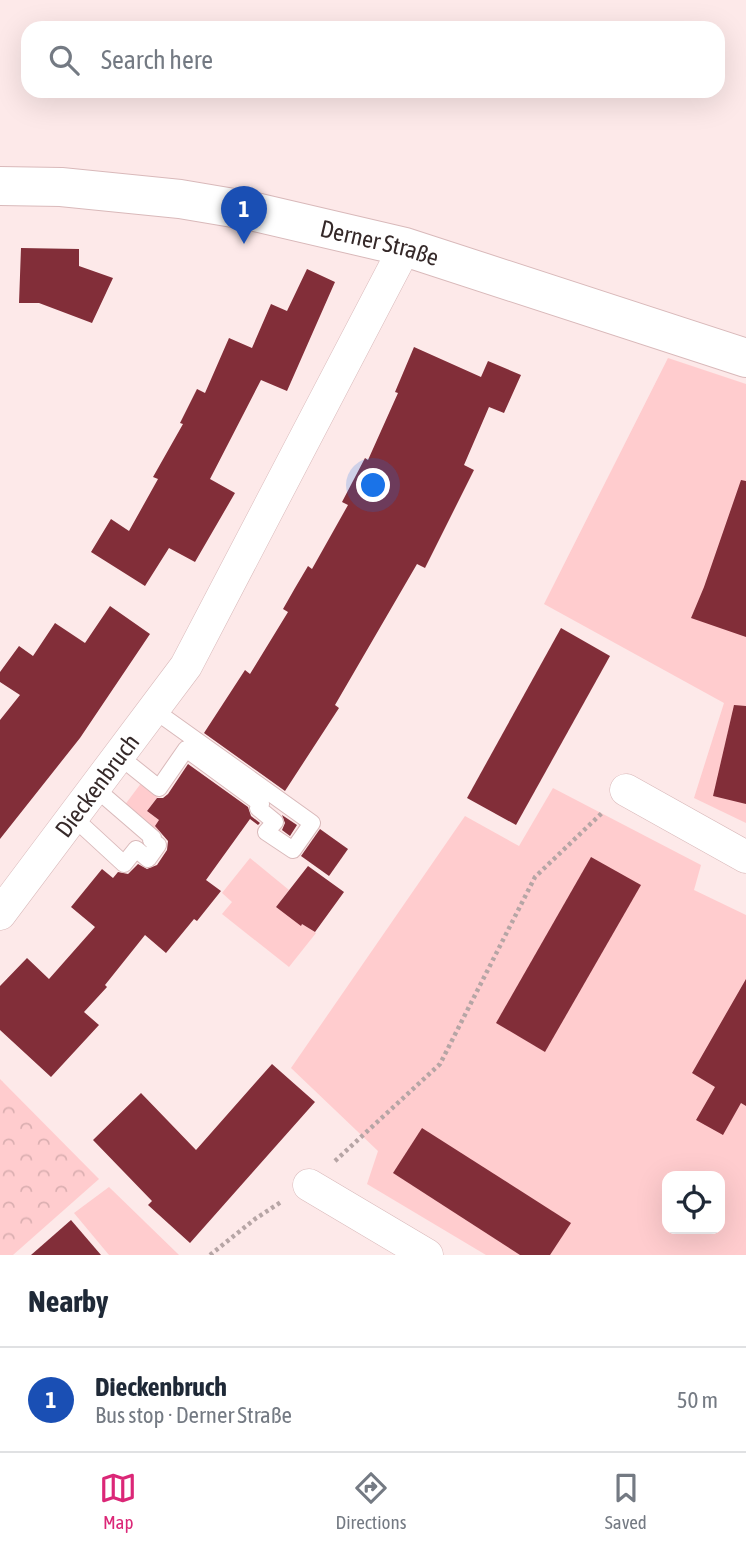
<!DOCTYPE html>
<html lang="en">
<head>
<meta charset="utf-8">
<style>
  :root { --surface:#fff; --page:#f2f2f3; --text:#1f2937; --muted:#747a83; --line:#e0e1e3; --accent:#db2777 }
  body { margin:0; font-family:"Asap Condensed",sans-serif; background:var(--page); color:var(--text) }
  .controls { position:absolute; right:21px; bottom:21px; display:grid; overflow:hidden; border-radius:14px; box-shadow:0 7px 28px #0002 }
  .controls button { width:63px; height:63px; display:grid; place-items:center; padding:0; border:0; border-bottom:2px solid var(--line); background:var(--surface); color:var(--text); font:35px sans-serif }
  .you { position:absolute; left:374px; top:486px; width:24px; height:24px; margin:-18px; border:5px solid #fff; border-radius:50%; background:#1a73e8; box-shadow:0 0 0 10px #1a73e833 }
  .badge { display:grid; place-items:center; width:46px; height:46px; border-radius:50%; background:var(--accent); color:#fff; font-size:23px; font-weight:700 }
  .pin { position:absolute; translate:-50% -58px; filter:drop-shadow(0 2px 4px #0008) }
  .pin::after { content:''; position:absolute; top:37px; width:24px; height:21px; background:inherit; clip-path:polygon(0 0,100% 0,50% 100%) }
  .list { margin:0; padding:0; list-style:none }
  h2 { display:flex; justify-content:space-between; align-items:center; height:91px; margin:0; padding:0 28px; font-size:30px }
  h2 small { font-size:23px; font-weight:400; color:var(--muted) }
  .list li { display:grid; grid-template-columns:46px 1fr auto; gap:21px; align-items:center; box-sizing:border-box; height:105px; padding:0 28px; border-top:2px solid var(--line) }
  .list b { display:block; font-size:26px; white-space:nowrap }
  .list p { margin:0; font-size:23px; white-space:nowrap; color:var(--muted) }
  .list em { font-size:23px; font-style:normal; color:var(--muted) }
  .icon { flex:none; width:38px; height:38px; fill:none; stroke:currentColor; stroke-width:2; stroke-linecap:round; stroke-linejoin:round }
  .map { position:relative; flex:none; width:746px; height:1255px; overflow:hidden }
  .search { position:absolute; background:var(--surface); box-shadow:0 7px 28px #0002; left:21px; right:21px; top:21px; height:77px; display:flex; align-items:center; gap:18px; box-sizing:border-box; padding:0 24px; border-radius:21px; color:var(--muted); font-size:26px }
  .sheet { height:196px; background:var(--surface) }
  nav { display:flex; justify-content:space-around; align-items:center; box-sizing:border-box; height:98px; border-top:2px solid var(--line); background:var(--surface); font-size:19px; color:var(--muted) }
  nav a { display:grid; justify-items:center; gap:4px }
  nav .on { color:var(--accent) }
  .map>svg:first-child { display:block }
  .grass { fill:#ffccce; fill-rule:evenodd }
  .park { fill:url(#park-crowns) }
  .building { fill:#822e39 }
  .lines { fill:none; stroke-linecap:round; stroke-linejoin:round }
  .service-casing { stroke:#d9b9ba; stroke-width:18 }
  .minor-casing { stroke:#d9b9ba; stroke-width:33 }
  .tertiary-casing { stroke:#d9b9ba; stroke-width:40 }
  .path { stroke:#b6a5a5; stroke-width:4.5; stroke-dasharray:3.5 3.5; stroke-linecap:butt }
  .service { stroke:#fff; stroke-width:16 }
  .minor { stroke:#fff; stroke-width:32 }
  .tertiary { stroke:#fff; stroke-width:38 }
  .labels { text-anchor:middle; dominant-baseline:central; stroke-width:7; stroke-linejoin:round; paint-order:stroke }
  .street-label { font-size:24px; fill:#352929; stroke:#fcfcfc }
</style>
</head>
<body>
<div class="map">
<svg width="746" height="1255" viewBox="0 0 746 1255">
  <defs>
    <pattern id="park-crowns" width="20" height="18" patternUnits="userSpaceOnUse" patternTransform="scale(1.75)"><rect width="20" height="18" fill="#ffccce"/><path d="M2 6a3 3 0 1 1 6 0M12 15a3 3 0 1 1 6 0" fill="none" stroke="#dbafb1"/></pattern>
  </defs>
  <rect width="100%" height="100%" fill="#fde9e9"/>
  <g class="grass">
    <path d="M668,358L746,384V823L694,798L724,703L544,604Z"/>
    <path d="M145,778L162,791L147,811L164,824L153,838L121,810Z"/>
    <path d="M553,788L701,865L694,890L746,915V1255H486L367,1184L378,1151L291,1068L465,816L519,846ZM667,1176H720V1229H667Z"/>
    <path d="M250,858L289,890L276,907L316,933L289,967L222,914L232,902L222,893Z"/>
    <path d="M109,1187L179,1255H109L74,1213Z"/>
  </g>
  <path class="park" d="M0,1079L99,1179L13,1255H0Z"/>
  <g class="building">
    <path d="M21,248L79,249V266L113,278L92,323L39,303H19Z"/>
    <path d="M307,269L335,282L287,391L261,380L210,479L235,493L195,562L169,548L145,586L91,552L111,519L129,531L158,479L153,477L183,424L180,423L197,389L205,393L229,338L252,348L271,304L287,311Z"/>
    <path d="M414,347L481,377L488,361L521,375L504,413L489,407L464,465L474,470L425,568L417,564L335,705L339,708L285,791L204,733L245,670L250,674L288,612L283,609L295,588L308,566L312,569L348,505L342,502L365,458L368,460L398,393L395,392Z"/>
    <path d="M741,480L746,481V637L691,618L704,587Z"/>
    <path d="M110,606L150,634L80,738L0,839V720L20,695L0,682V672L19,646L33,656L55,623L85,643Z"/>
    <path d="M561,628L610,656L516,825L467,798Z"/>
    <path d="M734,705L746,706V804L713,796Z"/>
    <path d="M188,764L248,807L251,816L260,823L258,825L250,819L206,880L221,891L197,921L194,919L166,953L145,935L105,985L107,987L84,1012L99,1025L51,1077L0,1030V986L27,958L49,979L95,927L71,907L102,869L113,878L118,872L128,874L138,864L147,869L157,865L167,850L168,841L155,826L159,820L147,811L157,798H163L168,794Z"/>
    <path d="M282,815L297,825L290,836L282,830L285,823Z"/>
    <path d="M320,829L348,849L329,876L301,856Z"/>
    <path d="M591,857L641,885L545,1052L496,1023Z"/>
    <path d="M308,866L344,892L315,932L302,924L301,926L276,907Z"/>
    <path d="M746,979V1106L741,1103L723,1135L696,1120L715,1087L692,1073Z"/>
    <path d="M272,1064L315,1102L190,1243L148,1205L152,1201L93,1140L141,1093L196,1150Z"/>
    <path d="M422,1128L571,1223L550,1255H520L393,1173Z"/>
    <path d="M71,1220L101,1255H31Z"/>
  </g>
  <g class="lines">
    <g class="service-casing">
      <g id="service">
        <path d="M119,756L159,788L186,749L261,804L258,808L275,822L266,832L293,850L312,823L154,710"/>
        <path d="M73,817L124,864L136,849L148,859L158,845L151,840L153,838L95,788"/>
      </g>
    </g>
    <g class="minor-casing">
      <g id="minor">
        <path d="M626,790L746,857"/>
        <path id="s1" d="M0,914L186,666L405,247"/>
        <path d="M309,1185L427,1255"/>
      </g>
    </g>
    <g class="tertiary-casing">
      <g id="tertiary">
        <path id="s2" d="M0,186L61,187L180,199L251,211L405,247L746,358"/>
      </g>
    </g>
    <g class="path">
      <path d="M335,1161L440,1064L535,877L603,812"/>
      <path d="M210,1255L255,1219L281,1202"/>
    </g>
    <use href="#service" class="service"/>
    <use href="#minor" class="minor"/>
    <use href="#tertiary" class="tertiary"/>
  </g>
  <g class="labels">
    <g class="street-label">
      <text stroke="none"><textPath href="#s2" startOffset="385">Derner Straße</textPath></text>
      <text stroke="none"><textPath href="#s1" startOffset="161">Dieckenbruch</textPath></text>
    </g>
  </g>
</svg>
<div class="controls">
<button><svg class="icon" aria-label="locate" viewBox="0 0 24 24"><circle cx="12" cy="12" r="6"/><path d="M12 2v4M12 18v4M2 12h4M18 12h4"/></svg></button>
</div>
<div class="you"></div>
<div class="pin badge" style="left:244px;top:244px;background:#1a4fb4">1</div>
<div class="search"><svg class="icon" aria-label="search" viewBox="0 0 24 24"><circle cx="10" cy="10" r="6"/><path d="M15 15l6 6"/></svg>Search here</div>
</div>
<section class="sheet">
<h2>Nearby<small></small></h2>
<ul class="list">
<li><span class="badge" style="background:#1a4fb4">1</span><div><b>Dieckenbruch</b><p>Bus stop · Derner Straße</p></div><em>50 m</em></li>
</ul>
</section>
<nav>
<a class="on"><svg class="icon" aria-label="map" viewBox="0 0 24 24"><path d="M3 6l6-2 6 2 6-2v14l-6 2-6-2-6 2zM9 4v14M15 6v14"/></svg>Map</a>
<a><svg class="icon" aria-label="directions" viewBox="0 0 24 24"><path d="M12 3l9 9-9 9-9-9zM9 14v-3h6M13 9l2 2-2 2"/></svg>Directions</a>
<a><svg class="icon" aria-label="saved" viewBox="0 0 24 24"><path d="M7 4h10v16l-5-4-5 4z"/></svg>Saved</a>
</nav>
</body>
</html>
